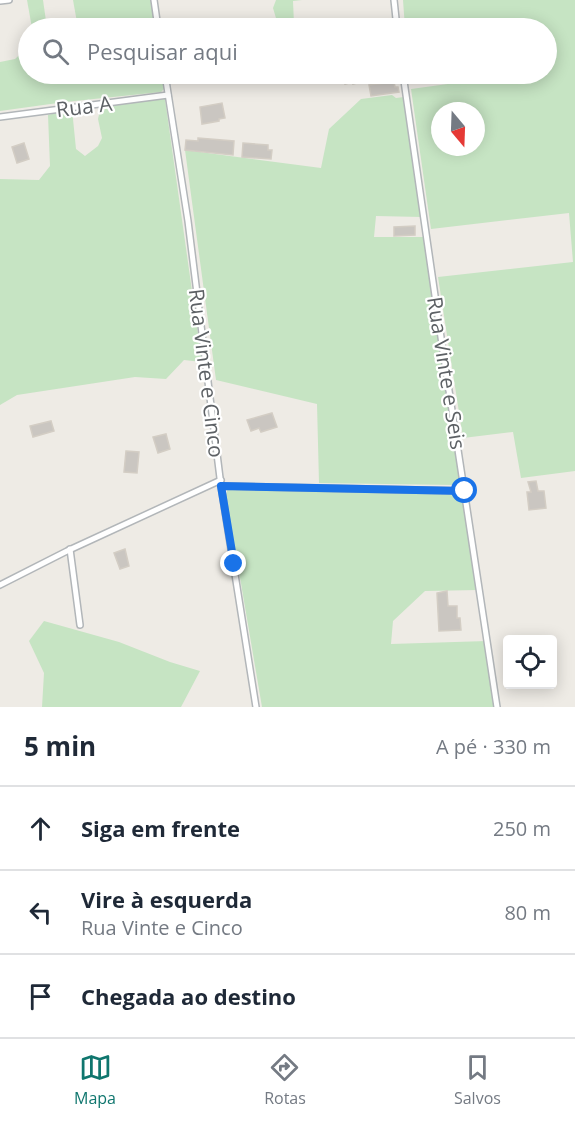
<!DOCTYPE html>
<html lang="pt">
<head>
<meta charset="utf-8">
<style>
  :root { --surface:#fff; --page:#f6f6f7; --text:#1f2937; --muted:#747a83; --line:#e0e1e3; --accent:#0f766e }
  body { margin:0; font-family:"Open Sans",sans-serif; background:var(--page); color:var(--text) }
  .controls { position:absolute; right:18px; bottom:18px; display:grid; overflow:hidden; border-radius:6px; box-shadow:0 3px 15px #0003 }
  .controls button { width:54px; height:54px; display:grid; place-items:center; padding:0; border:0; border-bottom:2px solid var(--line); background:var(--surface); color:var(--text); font:30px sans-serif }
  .compass { position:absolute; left:431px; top:102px; width:54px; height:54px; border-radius:50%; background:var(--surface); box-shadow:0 3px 15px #0003; rotate:161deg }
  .stop { position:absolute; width:18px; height:18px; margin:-14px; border:4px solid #1a73e8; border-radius:50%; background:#fff }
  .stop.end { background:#1a73e8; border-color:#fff; box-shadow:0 2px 6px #0008 }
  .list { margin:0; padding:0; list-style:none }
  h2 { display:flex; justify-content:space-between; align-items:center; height:78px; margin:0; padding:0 24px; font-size:26px }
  h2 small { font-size:20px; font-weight:400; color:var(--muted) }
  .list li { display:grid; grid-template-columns:39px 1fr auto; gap:18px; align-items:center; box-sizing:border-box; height:84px; padding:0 24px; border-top:2px solid var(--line) }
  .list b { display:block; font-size:22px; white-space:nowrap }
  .list p { margin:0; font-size:20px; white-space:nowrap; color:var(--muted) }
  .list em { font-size:20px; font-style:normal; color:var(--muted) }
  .icon { flex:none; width:33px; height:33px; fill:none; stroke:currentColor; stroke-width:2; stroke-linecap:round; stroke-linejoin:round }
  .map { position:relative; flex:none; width:575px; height:707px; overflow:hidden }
  .search { position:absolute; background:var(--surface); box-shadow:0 3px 15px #0003; left:18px; right:18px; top:18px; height:66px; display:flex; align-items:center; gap:15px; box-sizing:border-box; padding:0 21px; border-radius:33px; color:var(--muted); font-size:22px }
  .sheet { height:330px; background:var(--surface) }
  nav { display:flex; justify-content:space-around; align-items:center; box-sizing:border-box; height:84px; border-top:2px solid var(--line); background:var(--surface); font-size:16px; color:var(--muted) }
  nav a { display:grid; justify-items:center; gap:3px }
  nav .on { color:var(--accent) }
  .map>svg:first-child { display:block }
  .green { fill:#c6e4c3; fill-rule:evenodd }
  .building { fill:#cac6c1; stroke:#d3cdc4; stroke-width:1.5 }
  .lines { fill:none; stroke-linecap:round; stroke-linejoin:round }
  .street-casing { stroke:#b2b6b9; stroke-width:8 }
  .street { stroke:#fff; stroke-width:5 }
  .route { stroke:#1a73e8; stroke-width:8 }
  .labels { text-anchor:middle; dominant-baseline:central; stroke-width:4.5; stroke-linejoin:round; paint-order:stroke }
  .street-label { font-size:21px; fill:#5d6165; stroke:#fff }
</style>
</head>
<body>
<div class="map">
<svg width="575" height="707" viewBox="0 0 575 707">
  <rect width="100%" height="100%" fill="#eeebe5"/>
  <g class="green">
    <path d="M27,0H43L47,28H32Z"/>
    <path d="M73,0H151L156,28H78Z"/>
    <path d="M276,0H302L293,1L294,24L278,25L273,8Z"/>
    <path d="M403,0H575V471L521,478L513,432L463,438L438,277L573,262L569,213L431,229L411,89L521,74H546L547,70L550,69L546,27L524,28H405ZM440,111H476V147H440Z"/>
    <path d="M28,47V74H163L164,89L161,92L65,102L0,111V62L15,59Z"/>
    <path d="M392,95L396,98L404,97L422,217L376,216L374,237H425L462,476L460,481L453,485L319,483L317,404L216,380L185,150L321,168L329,129L361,99Z"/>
    <path d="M165,99L202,362L184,360L166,379L135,377L17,395L0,405V179L39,180L50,166L48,115L72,109L76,149L85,156L98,146L102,138L98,119L101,106Z"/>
    <path d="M228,488L462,492L478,590L425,591L393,621L391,644L487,641L495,707H262L226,495Z"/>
    <path d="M44,621L119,642L170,662L200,671L181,707H42L44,673L29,641Z"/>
  </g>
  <g class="building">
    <path d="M342,74H367L369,80L353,84V82L345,84Z"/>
    <path d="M394,82L395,87H398L399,92L371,96L369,85Z"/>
    <path d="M222,103L225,118L219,119V121L202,124L200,107Z"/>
    <path d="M198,138L234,141L233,155L185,150L186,140L198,141Z"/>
    <path d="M24,143L29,159L17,163L12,147Z"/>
    <path d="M243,143L268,145V150H272L271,159L242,157Z"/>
    <path d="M415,226V235L394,236V227Z"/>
    <path d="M272,413L277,427L261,432L259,428L251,431L247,420Z"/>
    <path d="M51,421L54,431L33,437L30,426Z"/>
    <path d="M166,434L170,449L158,453L153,437Z"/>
    <path d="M126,451L139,452L137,473L124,472Z"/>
    <path d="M536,481L538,491H544L546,508L529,510L527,492H531L528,482Z"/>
    <path d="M125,549L129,566L120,569L114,553Z"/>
    <path d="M447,591L448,606H457V618H460L461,630L439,631L437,593Z"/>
  </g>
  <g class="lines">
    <g class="street-casing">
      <g id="street">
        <path d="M154,0L158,28"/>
        <path d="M394,0L397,28"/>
        <path d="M0,1L9,0"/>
        <path d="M165,74L188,221L221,486L256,707"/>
        <path d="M403,74L443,351L497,707"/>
        <path d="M0,117L168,95"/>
        <path d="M221,486L465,491"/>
        <path d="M70,549L80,625"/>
        <path d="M0,585L67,551L221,480"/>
      </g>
    </g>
    <use href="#street" class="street"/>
  </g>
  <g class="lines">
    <path class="route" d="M234,564L221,486L465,491"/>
  </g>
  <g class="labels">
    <g class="street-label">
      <text transform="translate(84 106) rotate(-7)">Rua A</text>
      <text transform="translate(207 373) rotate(83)">Rua Vinte e Cinco</text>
      <text transform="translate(447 373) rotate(81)">Rua Vinte e Seis</text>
    </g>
  </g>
</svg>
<div class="controls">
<button><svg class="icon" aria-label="locate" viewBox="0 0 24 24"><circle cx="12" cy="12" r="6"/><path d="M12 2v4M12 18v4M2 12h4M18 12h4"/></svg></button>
</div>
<svg class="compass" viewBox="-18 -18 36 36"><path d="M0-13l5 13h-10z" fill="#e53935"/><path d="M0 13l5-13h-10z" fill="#747a83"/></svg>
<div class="stop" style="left:465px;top:491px"></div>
<div class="stop end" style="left:234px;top:564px"></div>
<div class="search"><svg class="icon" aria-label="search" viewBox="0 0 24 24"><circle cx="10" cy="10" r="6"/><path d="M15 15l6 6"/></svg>Pesquisar aqui</div>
</div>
<section class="sheet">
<h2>5 min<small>A pé · 330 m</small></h2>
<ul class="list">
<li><svg class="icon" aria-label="ahead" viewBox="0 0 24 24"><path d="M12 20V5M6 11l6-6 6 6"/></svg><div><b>Siga em frente</b></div><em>250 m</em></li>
<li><svg class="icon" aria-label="left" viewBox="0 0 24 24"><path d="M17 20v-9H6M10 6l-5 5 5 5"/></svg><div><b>Vire à esquerda</b><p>Rua Vinte e Cinco</p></div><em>80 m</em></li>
<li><svg class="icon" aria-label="arrive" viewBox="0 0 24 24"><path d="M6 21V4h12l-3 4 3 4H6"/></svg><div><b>Chegada ao destino</b></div></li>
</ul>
</section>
<nav>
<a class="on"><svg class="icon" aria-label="map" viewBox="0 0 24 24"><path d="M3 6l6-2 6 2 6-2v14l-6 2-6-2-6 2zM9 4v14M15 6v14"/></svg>Mapa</a>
<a><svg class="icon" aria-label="directions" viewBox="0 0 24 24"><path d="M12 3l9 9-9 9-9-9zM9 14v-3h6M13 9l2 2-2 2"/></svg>Rotas</a>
<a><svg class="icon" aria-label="saved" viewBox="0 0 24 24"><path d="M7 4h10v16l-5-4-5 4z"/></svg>Salvos</a>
</nav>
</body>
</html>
